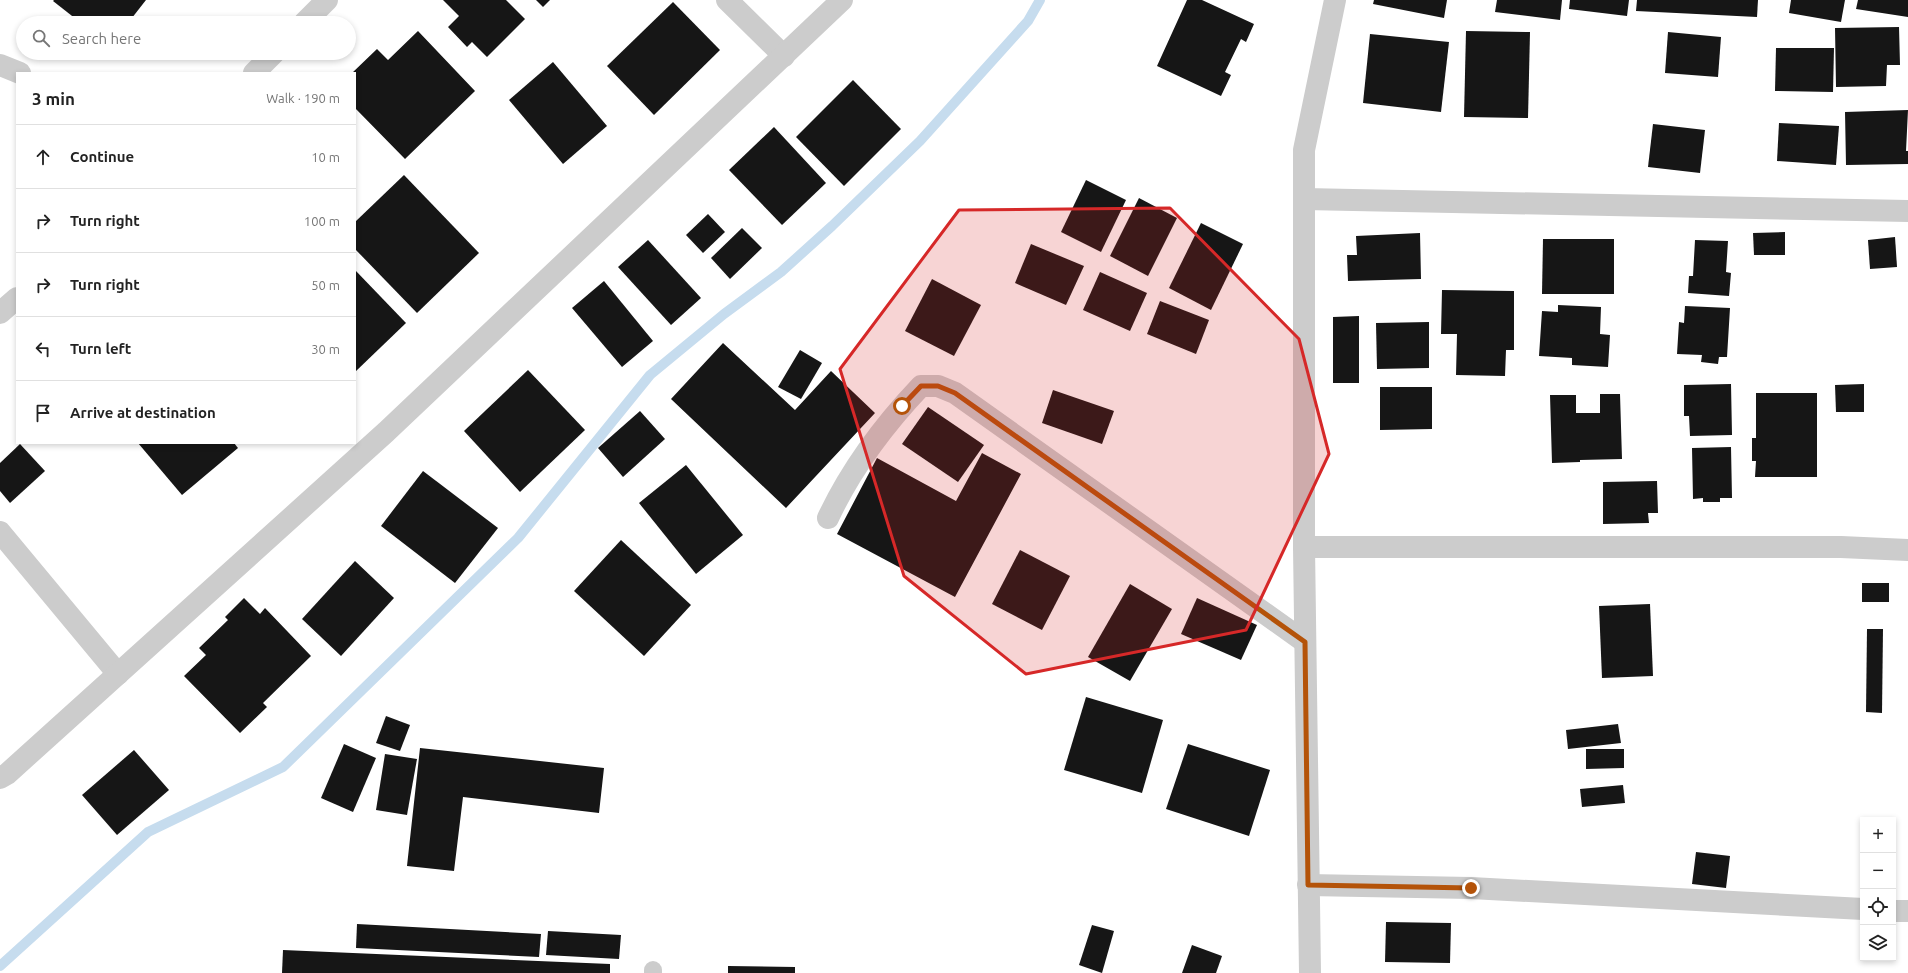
<!DOCTYPE html>
<html lang="en">
<head>
<meta charset="utf-8">
<style>
  :root { --surface:#fff; --page:#f6f6f6; --text:#222; --muted:#767676; --line:#e0e0e0 }
  body { margin:0; font-family:Ubuntu,sans-serif; background:var(--page); color:var(--text) }
  .controls { position:absolute; right:12px; bottom:12px; display:grid; overflow:hidden; border-radius:0px; box-shadow:0 2px 6px #0003 }
  .controls button { width:36px; height:36px; display:grid; place-items:center; padding:0; border:0; border-bottom:1px solid var(--line); background:var(--surface); color:var(--text); font:20px sans-serif }
  .stop { position:absolute; width:12px; height:12px; margin:-9px; border:3px solid #b45309; border-radius:50%; background:#fff }
  .stop.end { background:#b45309; border-color:#fff; box-shadow:0 1px 4px #0008 }
  .list { margin:0; padding:0; list-style:none }
  h2 { display:flex; justify-content:space-between; align-items:center; height:52px; margin:0; padding:0 16px; font-size:17px }
  h2 small { font-size:13px; font-weight:400; color:var(--muted) }
  .list li { display:grid; grid-template-columns:26px 1fr auto; gap:12px; align-items:center; box-sizing:border-box; height:64px; padding:0 16px; border-top:1px solid var(--line) }
  .list b { display:block; font-size:15px; white-space:nowrap }
  .list em { font-size:13px; font-style:normal; color:var(--muted) }
  .icon { flex:none; width:22px; height:22px; fill:none; stroke:currentColor; stroke-width:2; stroke-linecap:round; stroke-linejoin:round }
  .map { position:relative; flex:none; width:1908px; height:973px; overflow:hidden }
  .search { position:absolute; background:var(--surface); box-shadow:0 2px 6px #0003; left:16px; top:16px; width:340px; height:44px; display:flex; align-items:center; gap:10px; box-sizing:border-box; padding:0 14px; border-radius:22px; color:var(--muted); font-size:15px }
  .panel { position:absolute; background:var(--surface); box-shadow:0 2px 6px #0003; left:16px; top:72px; width:340px; height:372px; border-radius:0px }
  .map>svg:first-child { display:block }
  .lines { fill:none; stroke-linecap:round; stroke-linejoin:round }
  .stream { stroke:#c6dcee; stroke-width:10 }
  .building { fill:#161616 }
  .service { stroke:#ccc; stroke-width:18 }
  .minor { stroke:#ccc; stroke-width:22 }
  .route { stroke:#b45309; stroke-width:5 }
  .marked { fill:#d62828; fill-opacity:0.2; stroke:#d62828; stroke-width:3; stroke-linejoin:round }
</style>
</head>
<body>
<div class="map">
<svg width="1908" height="973" viewBox="0 0 1908 973">
  <rect width="100%" height="100%" fill="#fff"/>
  <g class="lines">
    <path class="stream" d="M0,966L148,832L283,767L518,538L650,375L724,314L781,272L832,226L920,141L1028,21L1040,0"/>
  </g>
  <g class="building">
    <path d="M54,0H146L128,23H81L53,1Z"/>
    <path d="M443,0H506L525,19L487,57L472,42L467,47L448,27L459,16Z"/>
    <path d="M536,0H550L543,7Z"/>
    <path d="M1187,0H1202L1254,24L1246,42L1241,39L1225,72L1231,75L1221,96L1157,66Z"/>
    <path d="M1374,0H1447L1444,18L1373,4Z"/>
    <path d="M1497,0H1562L1560,20L1495,12Z"/>
    <path d="M1570,0H1629L1627,16L1569,9Z"/>
    <path d="M1637,0H1758L1757,17L1636,11Z"/>
    <path d="M1791,0H1845L1841,22L1789,13Z"/>
    <path d="M1858,0H1908V17L1856,9Z"/>
    <path d="M673,2L720,50L654,115L607,66Z"/>
    <path d="M1899,27L1900,65H1887L1886,86L1836,87L1835,28Z"/>
    <path d="M418,31L475,91L405,159L355,108V73H352L377,49L388,60Z"/>
    <path d="M1466,31L1530,32L1528,118L1464,117Z"/>
    <path d="M1668,32L1721,37L1718,77L1665,73Z"/>
    <path d="M1370,34L1449,42L1441,112L1363,103Z"/>
    <path d="M1776,48H1834L1833,92L1775,91Z"/>
    <path d="M553,62L607,126L563,164L509,100Z"/>
    <path d="M853,80L901,129L844,186L796,137Z"/>
    <path d="M1908,110L1906,151H1908V164L1846,165L1845,112Z"/>
    <path d="M1779,123L1839,126L1836,165L1777,161Z"/>
    <path d="M1653,124L1705,130L1700,173L1648,167Z"/>
    <path d="M774,127L826,183L782,225L729,170Z"/>
    <path d="M404,175L479,253L417,313L355,249V222Z"/>
    <path d="M1086,180L1126,200L1101,252L1061,232Z"/>
    <path d="M1139,198L1177,218L1148,276L1110,256Z"/>
    <path d="M708,214L725,232L703,253L686,235Z"/>
    <path d="M1201,223L1243,244L1211,310L1169,288Z"/>
    <path d="M742,228L762,248L730,279L711,258Z"/>
    <path d="M1785,232V255H1754L1753,233Z"/>
    <path d="M1420,233L1421,279L1348,281L1347,255H1357L1356,236Z"/>
    <path d="M1895,237L1897,267L1870,269L1868,240Z"/>
    <path d="M1543,239H1614V294H1542Z"/>
    <path d="M648,240L701,298L671,325L618,267Z"/>
    <path d="M1695,240L1728,241L1726,272L1731,273L1729,296L1688,293L1689,276H1693Z"/>
    <path d="M1031,244L1084,266L1066,305L1015,283Z"/>
    <path d="M355,270L406,323L355,372Z"/>
    <path d="M1100,272L1147,293L1130,331L1083,310Z"/>
    <path d="M932,279L981,305L954,356L905,331Z"/>
    <path d="M604,281L653,341L622,367L572,308Z"/>
    <path d="M1442,290L1514,291V350H1506L1505,376L1456,375L1457,334H1441Z"/>
    <path d="M1160,301L1209,320L1196,354L1147,334Z"/>
    <path d="M1558,305L1601,307L1600,334L1610,335L1608,367L1572,365V358L1539,356L1542,311L1558,312Z"/>
    <path d="M1685,306L1730,308L1727,357H1719L1718,364L1701,362L1702,355L1677,354L1679,322L1684,323Z"/>
    <path d="M1359,316V383H1333V317Z"/>
    <path d="M1429,322V368L1377,369L1376,323Z"/>
    <path d="M723,343L795,410L831,371L875,413L786,508L671,399Z"/>
    <path d="M800,350L822,363L801,399L778,387Z"/>
    <path d="M528,370L585,430L520,492L464,431Z"/>
    <path d="M1731,384L1732,435L1690,436L1689,416H1684V385Z"/>
    <path d="M1864,384V412H1836L1835,385Z"/>
    <path d="M1380,387H1432V429L1380,430Z"/>
    <path d="M1053,390L1114,411L1102,444L1042,423Z"/>
    <path d="M1756,393H1817V477H1755L1756,461H1752V438H1756Z"/>
    <path d="M1600,394H1620L1622,459L1580,460V462L1552,463L1550,395H1576V413H1600Z"/>
    <path d="M928,407L984,445L958,482L902,444Z"/>
    <path d="M640,411L665,439L623,477L598,448Z"/>
    <path d="M138,443H234L238,448L182,495Z"/>
    <path d="M20,444L45,471L10,503L0,491V463Z"/>
    <path d="M1731,447L1732,498H1720V502H1703V498L1693,499L1692,448Z"/>
    <path d="M982,453L1021,474L955,597L837,534L877,458L956,501Z"/>
    <path d="M686,465L743,535L696,574L639,503Z"/>
    <path d="M423,471L498,528L455,583L381,526Z"/>
    <path d="M1657,481L1658,513H1648L1649,523L1603,524V482Z"/>
    <path d="M621,540L691,605L644,656L574,591Z"/>
    <path d="M1020,550L1070,576L1042,630L992,604Z"/>
    <path d="M355,561L394,598L341,656L302,619Z"/>
    <rect x="1862" y="583" width="27" height="19"/>
    <path d="M1130,584L1172,609L1130,681L1088,657Z"/>
    <path d="M244,598L260,614L265,608L311,656L263,703L267,707L240,733L184,676L206,655L199,648L228,620L225,617Z"/>
    <path d="M1197,598L1257,625L1241,660L1181,634Z"/>
    <path d="M1650,604L1653,676L1602,678L1599,606Z"/>
    <path d="M1867,629H1883L1882,713L1866,712Z"/>
    <path d="M1086,697L1163,720L1142,793L1064,770Z"/>
    <path d="M386,716L410,725L400,751L376,743Z"/>
    <path d="M1618,724L1621,743L1568,749L1566,730Z"/>
    <path d="M344,744L376,758L353,812L321,798Z"/>
    <path d="M1188,744L1270,770L1249,836L1166,809Z"/>
    <path d="M420,748L604,768L599,813L463,797L454,871L407,866Z"/>
    <path d="M1586,749H1624V768L1586,769Z"/>
    <path d="M134,750L169,790L117,835L82,795Z"/>
    <path d="M385,754L417,759L407,815L376,810Z"/>
    <path d="M1623,785L1625,803L1582,807L1580,789Z"/>
    <path d="M1696,852L1730,856L1726,888L1692,884Z"/>
    <path d="M1386,922L1451,923L1450,963L1385,962Z"/>
    <path d="M357,924L541,934L539,957L356,948Z"/>
    <path d="M1092,925L1114,931L1102,973L1079,965Z"/>
    <path d="M548,931L621,935L619,959L546,955Z"/>
    <path d="M1192,945L1222,956L1216,973H1182Z"/>
    <path d="M283,950L610,964V973H282Z"/>
    <path d="M728,966L795,967V973H728Z"/>
  </g>
  <g class="lines">
    <path class="service" d="M653,970V973"/>
    <g class="minor">
      <path d="M727,0L784,56"/>
      <path d="M304,23L327,0"/>
      <path d="M0,65L20,73"/>
      <path d="M254,73L274,53"/>
      <path d="M1304,199L1908,211"/>
      <path d="M0,313L17,298"/>
      <path d="M828,518C850,471 885,424 921,386H938L955,393L1305,642"/>
      <path d="M0,532L118,674"/>
      <path d="M1304,547H1841L1908,550"/>
      <path d="M0,778L7,774L386,432L842,0"/>
      <path d="M1308,885L1471,888L1863,909"/>
      <path d="M1893,911H1908"/>
      <path d="M1310,973L1304,547V150L1335,0"/>
    </g>
  </g>
  <g class="lines">
    <path class="route" d="M902,406L921,386H938L955,393L1305,642L1308,885L1471,888"/>
  </g>
  <path class="marked" d="M1170,208L1299,339L1329,454L1246,630L1026,674L904,576L840,369L959,210Z"/>
</svg>
<div class="controls">
<button>+</button>
<button>−</button>
<button><svg class="icon" aria-label="locate" viewBox="0 0 24 24"><circle cx="12" cy="12" r="6"/><path d="M12 2v4M12 18v4M2 12h4M18 12h4"/></svg></button>
<button><svg class="icon" aria-label="layers" viewBox="0 0 24 24"><path d="M12 4l9 5-9 5-9-5zM3 14l9 5 9-5"/></svg></button>
</div>
<div class="stop" style="left:902px;top:406px"></div>
<div class="stop end" style="left:1471px;top:888px"></div>
<div class="search"><svg class="icon" aria-label="search" viewBox="0 0 24 24"><circle cx="10" cy="10" r="6"/><path d="M15 15l6 6"/></svg>Search here</div>
<section class="panel">
<h2>3 min<small>Walk · 190 m</small></h2>
<ul class="list">
<li><svg class="icon" aria-label="ahead" viewBox="0 0 24 24"><path d="M12 20V5M6 11l6-6 6 6"/></svg><div><b>Continue</b></div><em>10 m</em></li>
<li><svg class="icon" aria-label="right" viewBox="0 0 24 24"><path d="M7 20v-9h11M14 6l5 5-5 5"/></svg><div><b>Turn right</b></div><em>100 m</em></li>
<li><svg class="icon" aria-label="right" viewBox="0 0 24 24"><path d="M7 20v-9h11M14 6l5 5-5 5"/></svg><div><b>Turn right</b></div><em>50 m</em></li>
<li><svg class="icon" aria-label="left" viewBox="0 0 24 24"><path d="M17 20v-9H6M10 6l-5 5 5 5"/></svg><div><b>Turn left</b></div><em>30 m</em></li>
<li><svg class="icon" aria-label="arrive" viewBox="0 0 24 24"><path d="M6 21V4h12l-3 4 3 4H6"/></svg><div><b>Arrive at destination</b></div></li>
</ul>
</section>
</div>
</body>
</html>
